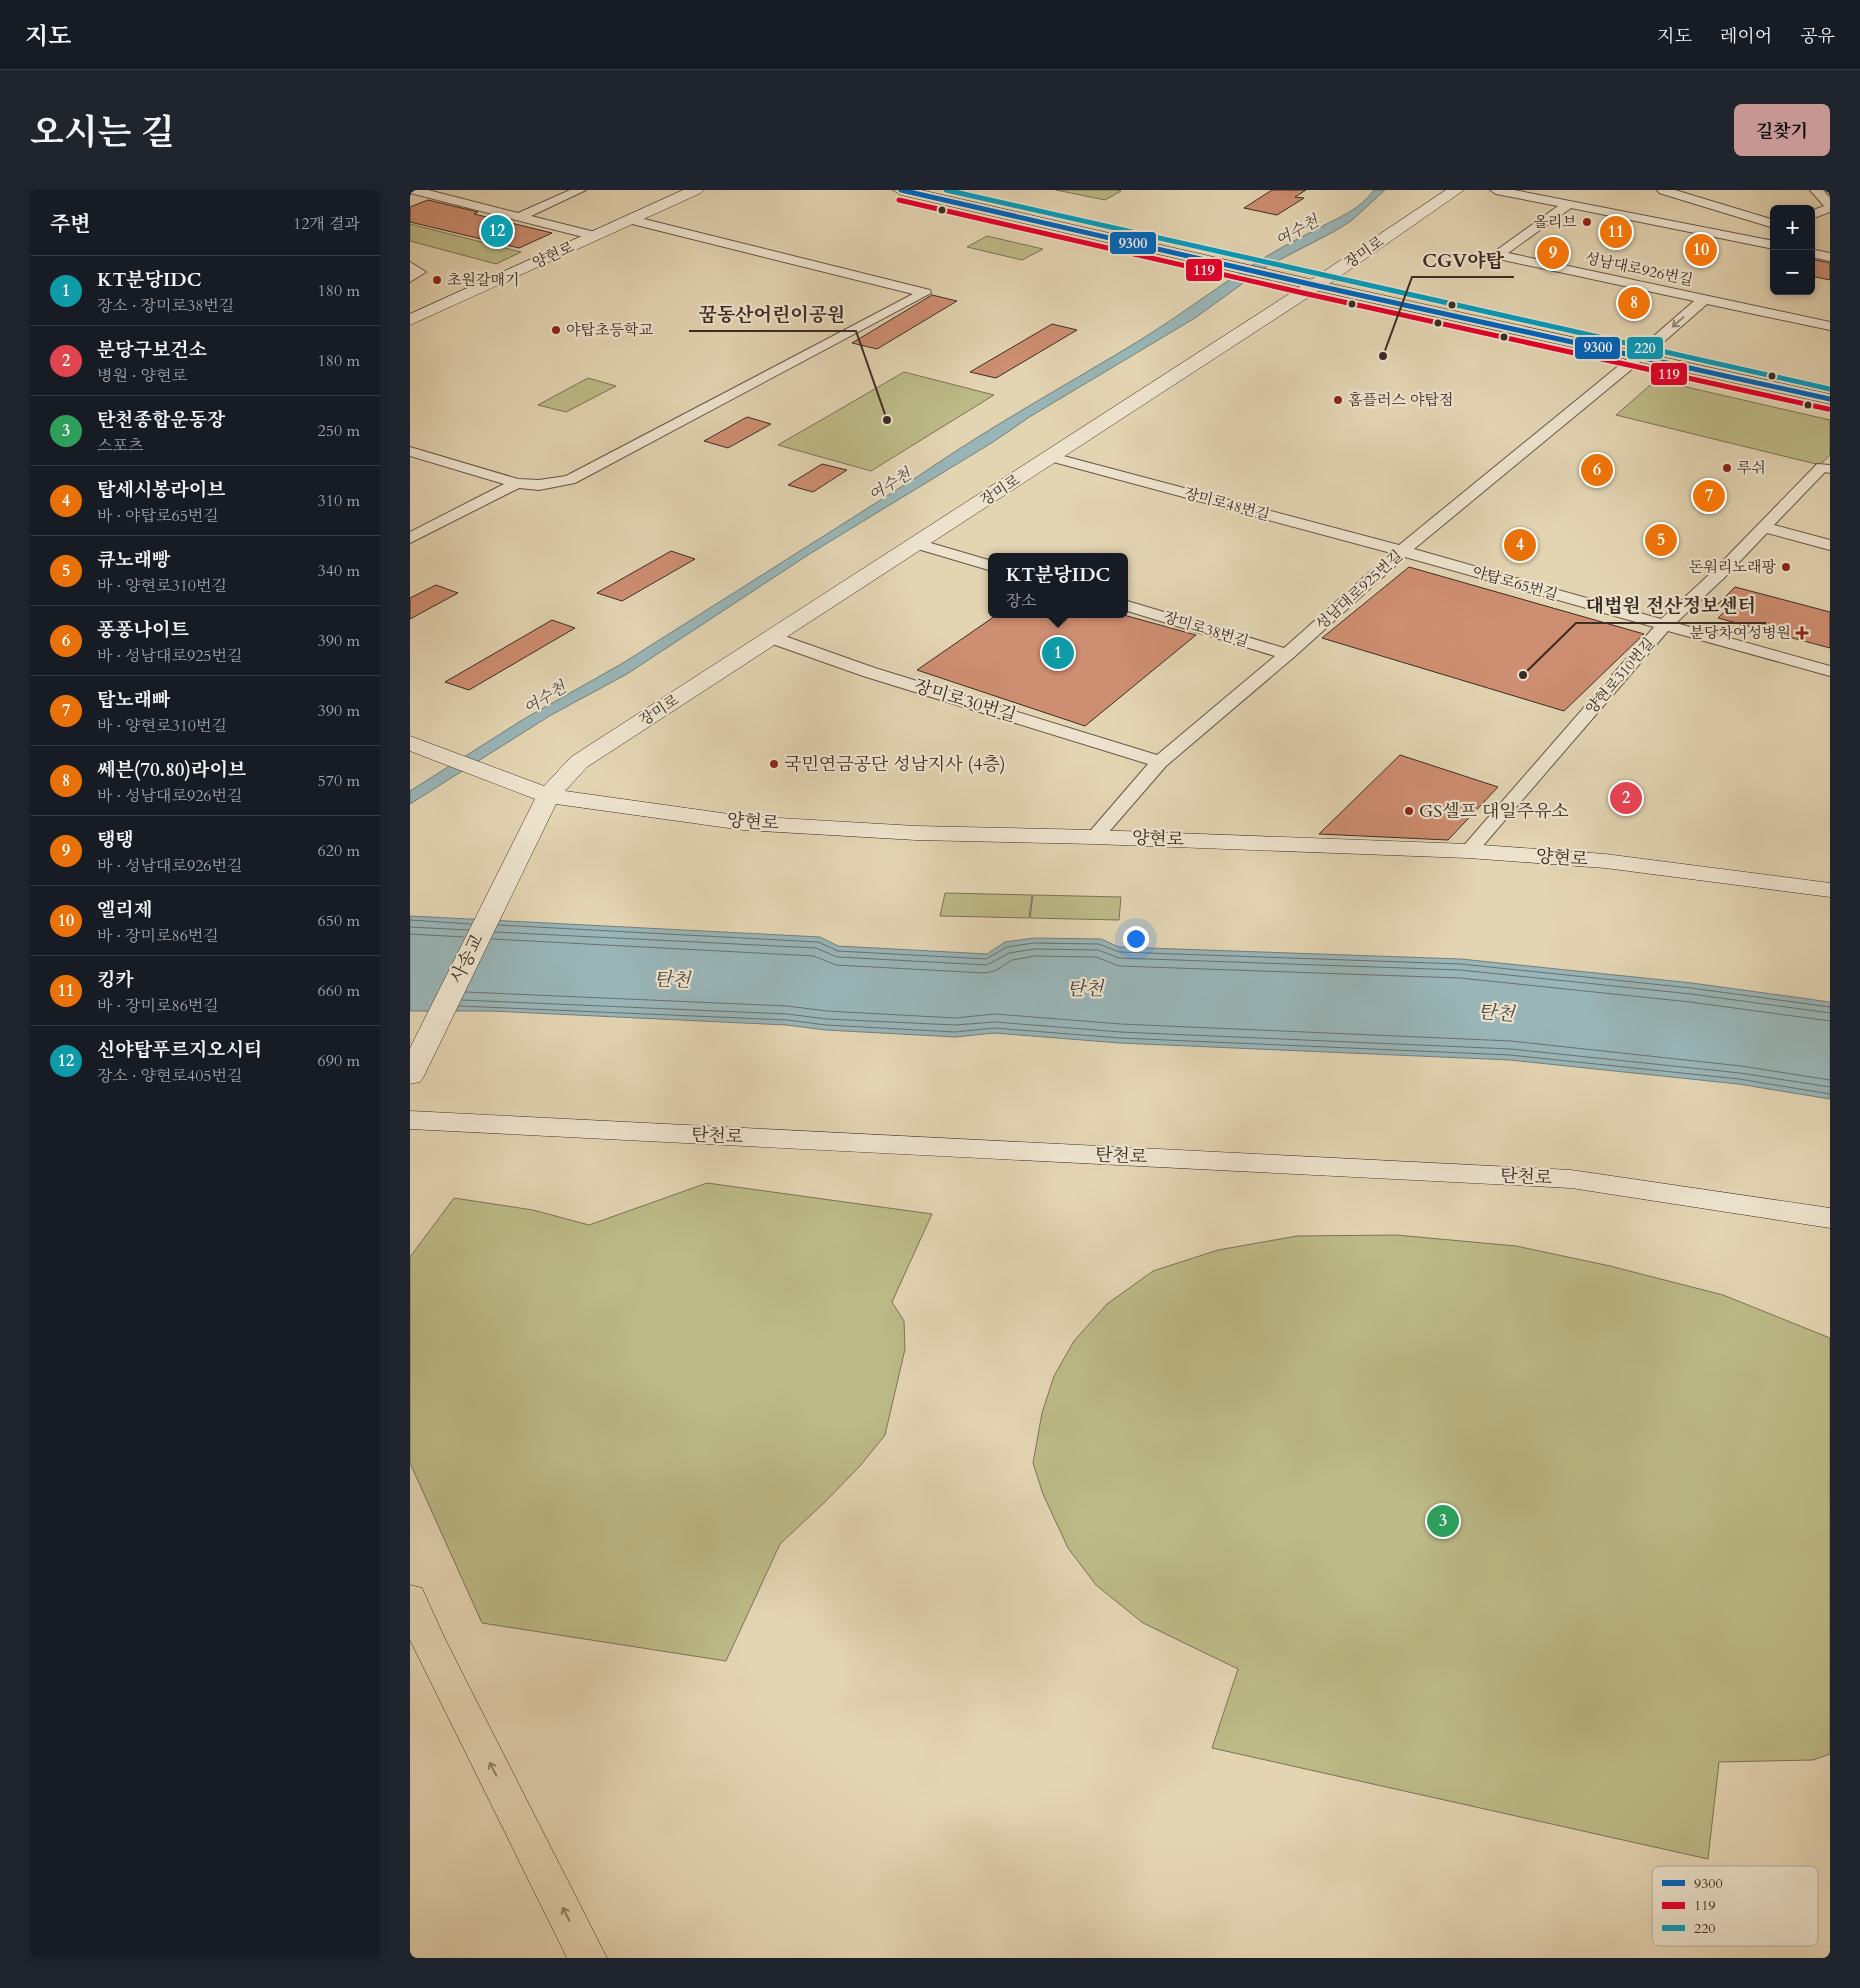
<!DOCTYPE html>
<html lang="ko">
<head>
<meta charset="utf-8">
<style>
  :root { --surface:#171b24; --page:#20242c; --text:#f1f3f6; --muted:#9ea1a6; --line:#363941; --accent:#c59692 }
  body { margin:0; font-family:Cardo,"Noto Serif KR",serif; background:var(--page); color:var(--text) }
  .controls { position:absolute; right:15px; top:15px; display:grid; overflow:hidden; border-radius:8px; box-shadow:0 2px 8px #0003 }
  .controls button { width:45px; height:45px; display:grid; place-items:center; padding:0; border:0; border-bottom:1px solid var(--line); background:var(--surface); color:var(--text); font:25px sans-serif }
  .you { position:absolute; left:725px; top:748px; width:18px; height:18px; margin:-12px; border:4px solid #fff; border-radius:50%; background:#1a73e8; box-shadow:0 0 0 8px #1a73e833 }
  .badge { display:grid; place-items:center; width:32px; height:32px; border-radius:50%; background:var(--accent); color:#fff; font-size:16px; font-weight:700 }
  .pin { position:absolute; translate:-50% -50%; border:2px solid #fff; box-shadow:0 1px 5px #0006 }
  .popup { position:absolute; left:578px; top:363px; width:140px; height:65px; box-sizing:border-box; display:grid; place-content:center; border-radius:8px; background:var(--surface); filter:drop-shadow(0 1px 4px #0005); font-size:16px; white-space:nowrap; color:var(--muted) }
  .popup b { font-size:19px; color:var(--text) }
  .popup::after { content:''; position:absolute; left:50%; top:100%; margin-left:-10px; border:10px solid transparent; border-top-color:var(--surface) }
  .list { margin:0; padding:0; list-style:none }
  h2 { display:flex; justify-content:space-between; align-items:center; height:65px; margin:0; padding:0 20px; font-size:21px }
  h2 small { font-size:16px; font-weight:400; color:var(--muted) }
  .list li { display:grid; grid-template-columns:32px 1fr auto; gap:15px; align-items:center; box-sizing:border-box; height:70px; padding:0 20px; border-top:1px solid var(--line) }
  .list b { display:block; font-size:19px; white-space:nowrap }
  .list p { margin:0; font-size:16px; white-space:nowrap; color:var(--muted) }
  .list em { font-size:16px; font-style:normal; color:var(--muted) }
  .map { position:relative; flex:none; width:1420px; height:1768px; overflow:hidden; border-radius:8px }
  header { display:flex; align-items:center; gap:30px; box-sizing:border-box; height:70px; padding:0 25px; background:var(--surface); border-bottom:1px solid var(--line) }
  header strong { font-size:24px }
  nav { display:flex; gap:28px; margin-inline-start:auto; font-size:18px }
  .intro { display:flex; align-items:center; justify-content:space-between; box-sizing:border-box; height:120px; padding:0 30px }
  h1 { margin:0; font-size:35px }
  .button { padding:12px 22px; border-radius:8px; background:var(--accent); color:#111; font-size:18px; font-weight:700 }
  main { display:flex; gap:30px; padding:0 30px }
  aside { flex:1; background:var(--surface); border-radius:8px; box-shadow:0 2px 8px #0003 }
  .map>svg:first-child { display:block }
  .green { fill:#bcba87; stroke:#7c7356 }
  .water { fill:#99b5b7; stroke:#737e7c }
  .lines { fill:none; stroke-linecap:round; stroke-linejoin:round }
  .shore { stroke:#6a706e; stroke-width:1 }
  .building { fill:#ce8e71; stroke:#3b2c24 }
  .street-casing { stroke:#655648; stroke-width:2 }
  .secondary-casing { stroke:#3b2c24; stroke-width:1 }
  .primary-casing { stroke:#3b2c24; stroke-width:1 }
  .highway-casing { stroke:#3b2c24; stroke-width:1 }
  .street { fill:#ede3cd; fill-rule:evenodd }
  .secondary { fill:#ede3cd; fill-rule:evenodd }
  .primary { fill:#e3d4b2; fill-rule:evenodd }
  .highway { fill:#e3d4b2; fill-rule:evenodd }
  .bus-1-casing { stroke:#ede3cd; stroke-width:8 }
  .bus-2-casing { stroke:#ede3cd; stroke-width:8 }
  .bus-3-casing { stroke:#ede3cd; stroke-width:8 }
  .bus-1 { stroke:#0065bd; stroke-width:5 }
  .bus-2 { stroke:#e4002b; stroke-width:5 }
  .bus-3 { stroke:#069cbd; stroke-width:5 }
  .oneway { stroke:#948878 }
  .oneway2 { stroke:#8f806b }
  .bus-dot { fill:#3b2c24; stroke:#ede3cd; stroke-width:2 }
  .poi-dot { fill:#8f2418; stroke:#ede3cd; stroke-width:2 }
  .labels { text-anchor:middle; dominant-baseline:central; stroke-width:4.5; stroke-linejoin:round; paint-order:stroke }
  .far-poi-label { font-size:15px; fill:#3b2c24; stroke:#ede3cd; text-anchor:start }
  .far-street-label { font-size:15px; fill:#3b2c24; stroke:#ede3cd }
  .far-water-label { font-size:16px; font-style:italic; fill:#4e4741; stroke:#ede3cd }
  .street-label { font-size:18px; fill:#3b2c24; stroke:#ede3cd }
  .poi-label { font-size:18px; fill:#3b2c24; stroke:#ede3cd; text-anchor:start }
  .water-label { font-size:19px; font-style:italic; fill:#4e4741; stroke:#ede3cd }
  .key { fill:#ede3cd; stroke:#b8ac9a; stroke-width:1 }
  .key-label { font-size:14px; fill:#3b2c24 }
  .leader { fill:none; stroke:#3b2c24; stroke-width:2 }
  .callout-dot { fill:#3b2c24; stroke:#ede3cd; stroke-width:2 }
  .callout-label { font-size:19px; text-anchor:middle; font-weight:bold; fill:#3b2c24; stroke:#ede3cd; stroke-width:4.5; stroke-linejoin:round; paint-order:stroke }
  .line-badge { stroke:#ede3cd; stroke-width:2 }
  .badge-label { font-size:14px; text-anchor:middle; font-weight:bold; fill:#fff }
</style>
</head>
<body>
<header>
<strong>지도</strong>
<nav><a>지도</a><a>레이어</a><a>공유</a></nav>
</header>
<div class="intro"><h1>오시는 길</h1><a class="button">길찾기</a></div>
<main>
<aside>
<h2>주변<small>12개 결과</small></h2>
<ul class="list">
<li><span class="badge" style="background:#0f9aa8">1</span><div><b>KT분당IDC</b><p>장소 · 장미로38번길</p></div><em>180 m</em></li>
<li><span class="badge" style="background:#e0444e">2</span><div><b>분당구보건소</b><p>병원 · 양현로</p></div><em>180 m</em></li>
<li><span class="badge" style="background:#2e9e5b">3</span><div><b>탄천종합운동장</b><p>스포츠</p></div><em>250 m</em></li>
<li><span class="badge" style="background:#e8710a">4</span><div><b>탑세시봉라이브</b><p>바 · 야탑로65번길</p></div><em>310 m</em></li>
<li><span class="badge" style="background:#e8710a">5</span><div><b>큐노래빵</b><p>바 · 양현로310번길</p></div><em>340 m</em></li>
<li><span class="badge" style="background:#e8710a">6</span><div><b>퐁퐁나이트</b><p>바 · 성남대로925번길</p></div><em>390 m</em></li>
<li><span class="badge" style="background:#e8710a">7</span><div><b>탑노래빠</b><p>바 · 양현로310번길</p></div><em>390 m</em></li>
<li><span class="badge" style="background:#e8710a">8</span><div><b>쎄븐(70.80)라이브</b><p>바 · 성남대로926번길</p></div><em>570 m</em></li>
<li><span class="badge" style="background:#e8710a">9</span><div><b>탱탱</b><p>바 · 성남대로926번길</p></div><em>620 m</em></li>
<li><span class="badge" style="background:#e8710a">10</span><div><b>엘리제</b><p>바 · 장미로86번길</p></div><em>650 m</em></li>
<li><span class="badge" style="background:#e8710a">11</span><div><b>킹카</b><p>바 · 장미로86번길</p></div><em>660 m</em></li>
<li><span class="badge" style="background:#0f9aa8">12</span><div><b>신야탑푸르지오시티</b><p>장소 · 양현로405번길</p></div><em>690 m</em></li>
</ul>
</aside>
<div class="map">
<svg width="1420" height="1768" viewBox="0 0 1420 1768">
  <rect width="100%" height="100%" fill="#e3d4b2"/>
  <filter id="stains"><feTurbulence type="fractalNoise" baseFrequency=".004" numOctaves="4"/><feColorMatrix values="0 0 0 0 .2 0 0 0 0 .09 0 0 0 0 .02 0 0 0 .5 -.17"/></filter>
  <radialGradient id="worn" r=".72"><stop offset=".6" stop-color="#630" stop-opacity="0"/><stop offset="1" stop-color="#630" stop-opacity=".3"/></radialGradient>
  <g class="green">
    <path d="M646,0H706L711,1L695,10Z"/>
    <path d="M0,34L111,62L86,74L0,51Z"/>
    <path d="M577,46L633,59L612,70L557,57Z"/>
    <path d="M494,182L584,205L461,281L368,255Z"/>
    <path d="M178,188L206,196L156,222L128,215Z"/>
    <path d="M1246,190L1420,230V265L1410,275L1206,225Z"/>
    <path d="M535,703L622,705L619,728L530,726Z"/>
    <path d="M623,705L711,707L709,730L620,728Z"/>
    <path d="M297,993L522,1024L482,1112L494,1131L495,1159L475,1245L450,1276L415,1312L370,1354L316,1471L72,1433L0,1273V1067L44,1008L123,1020L179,1035Z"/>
    <path d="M986,1045L1106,1056L1200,1076L1313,1105L1420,1148V1564L1403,1570L1309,1572L1298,1669L802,1558L828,1479L733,1433L686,1395L658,1358L633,1304L623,1273L632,1223L644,1186L664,1151L697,1114L743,1081L808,1060L887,1046Z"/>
  </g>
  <g class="water">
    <path d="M964,0H975L941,31L925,41L854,78L785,128L621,226L583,252L401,363L217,484L141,525L0,614V601L114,529L213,473L510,285C581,236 658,194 732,149C769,126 803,100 839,77C861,63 885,50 909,38C929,27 950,20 964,0Z"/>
    <path d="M0,726L410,747L428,756L577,764L595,752L624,748L691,749L709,757L1051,769L1282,793L1420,812V909L1328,894L1100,870L710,853L584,843L546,847L416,840L376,835L81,821H0Z"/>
  </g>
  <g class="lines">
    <g class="shore">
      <path d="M0,730L61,734"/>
      <path d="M88,735L408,752L428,761L576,769L597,757L624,753L689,754L709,762L1051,774L1281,798L1420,817"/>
      <path d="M0,737L58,740"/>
      <path d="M85,742L406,758L427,767L577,775L599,763L625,759L688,760L709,768L1050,780L1281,804L1420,823"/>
      <path d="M0,744L54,747"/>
      <path d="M82,749L404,766L426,775L575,783L585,781L602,770L625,766L686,767L709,776L1050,788L1280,812L1420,831"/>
      <path d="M56,802L377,816L417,821L545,828L585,824L711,834L1101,851L1331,876L1420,890"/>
      <path d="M52,810L377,824L417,829L545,835L585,832L711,842L1101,859L1330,883L1420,897"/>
      <path d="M49,816L377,830L416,835L545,842L584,838L710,848L1100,865L1329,889L1420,904"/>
    </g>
  </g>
  <g class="building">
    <path d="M862,0H896L885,7L894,8L867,25L834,18Z"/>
    <path d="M18,10L68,22L64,24L142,43L109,58L0,32V17Z"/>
    <path d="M1401,69L1420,73V90L1401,86Z"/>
    <path d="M522,105L547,111L467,159L442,153Z"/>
    <path d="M642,134L667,140L586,188L560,182Z"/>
    <path d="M337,227L361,234L318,258L294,251Z"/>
    <path d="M412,274L437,280L403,302L378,295Z"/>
    <path d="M261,361L285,369L212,411L187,403Z"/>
    <path d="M999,377L1234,444L1154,521L912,448Z"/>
    <path d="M26,395L48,403L0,429V408Z"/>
    <path d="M1325,397L1420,422V458L1308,428L1317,419L1306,416Z"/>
    <path d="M588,424H710L786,445L675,536L507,480Z"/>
    <path d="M142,430L165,438L59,500L35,492Z"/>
    <path d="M990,565L1088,597L1038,650L909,644Z"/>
  </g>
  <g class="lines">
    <g class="street-casing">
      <g id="street">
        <path d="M0,0H18L108,23L160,0H176L121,26L189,43L191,46L185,50L0,3Z"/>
        <path d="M1080,0H1104L1364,51V59L1161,18L1098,63L1420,132V140L1297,114L1248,157H1238L1236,154L1238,151L1284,111L1084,68L1082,65L1084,62L1148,16L1086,4Z"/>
        <path d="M1247,0H1265L1364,30V38L1249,3Z"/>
        <path d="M1400,0H1413L1420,8V22L1401,29V21L1414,16Z"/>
        <path d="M222,26L520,100L521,103L165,293L129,300L109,298L0,353V342L94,294L0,266V257L108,289L129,290L156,286L503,104L218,33L216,30Z"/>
        <path d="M1401,59L1420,63V71L1401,67Z"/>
        <path d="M0,72L16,82L0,92Z"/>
        <path d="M1228,163L1233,164L1235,167L1233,170L1004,359L1251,429L1302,382L1407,274L1420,275V283L1415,282L1364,335L1420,350V360L1357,343L1314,388L1266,433L1420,476V486L1258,441L1065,665H1051L1049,661L1244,437L995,367L883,468L756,576L691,651H677L675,647L738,574L453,486L354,451L352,447L354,443H366L465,478L747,565L865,466L714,420V410L874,458L981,363L636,270L634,267L636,264H646L989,355L1223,164Z"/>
        <path d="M507,349L582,371V381L501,357L499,354Z"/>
      </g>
    </g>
    <g class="secondary-casing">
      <g id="secondary">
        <path d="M273,0H294L291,3L0,135V124Z"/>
        <path d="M1036,0H1054L925,90L177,577L155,601L333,626L506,636L684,640L1058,654L1195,664L1420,693V707L1195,678L1058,668L684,654L506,650L333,640L146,614L14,886L10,892L0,894V858L125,609L0,561V546L134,596L161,567L913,82Z"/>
        <path d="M0,921L1161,980L1420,1018V1038L1161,998L0,939Z"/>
      </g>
    </g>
    <g class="primary-casing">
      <path id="primary" d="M483,0H511L904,90L1420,204V214L904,100L491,5Z"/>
    </g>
    <g class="highway-casing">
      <path id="highway" d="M0,1395L12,1398L35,1449L197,1768H157L0,1450Z"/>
    </g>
    <use href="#street" class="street"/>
    <use href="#secondary" class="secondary"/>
    <use href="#primary" class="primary"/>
    <use href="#highway" class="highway"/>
    <g class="bus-1-casing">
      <path id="bus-1" d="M491,0L904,95L1420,209"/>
    </g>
    <g class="bus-2-casing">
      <path id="bus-2" d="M489,10L902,105L1418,219"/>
    </g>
    <g class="bus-3-casing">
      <path id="bus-3" d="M536,0L1420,199"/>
    </g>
    <use href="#bus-1" class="bus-1"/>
    <use href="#bus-2" class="bus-2"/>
    <use href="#bus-3" class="bus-3"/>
  </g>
  <defs><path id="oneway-shaft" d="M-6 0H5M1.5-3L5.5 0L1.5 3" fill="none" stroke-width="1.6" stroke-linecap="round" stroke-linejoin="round" transform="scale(1.25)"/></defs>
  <use class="oneway" href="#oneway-shaft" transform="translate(1268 132) rotate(139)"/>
  <g class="oneway2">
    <use href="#oneway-shaft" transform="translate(83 1579) rotate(-117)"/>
    <use href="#oneway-shaft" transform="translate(156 1724) rotate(-117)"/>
  </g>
  <g class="bus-dot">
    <circle cx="532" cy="20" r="4.5"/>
    <circle cx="942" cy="114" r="4.5"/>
    <circle cx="1042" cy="115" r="4.5"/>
    <circle cx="1028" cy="133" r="4.5"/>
    <circle cx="1094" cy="147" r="4.5"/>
    <circle cx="1362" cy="186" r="4.5"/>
    <circle cx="1398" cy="215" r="4.5"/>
  </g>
  <g class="poi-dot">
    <circle cx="1177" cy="32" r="5"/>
    <circle cx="27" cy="90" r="5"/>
    <circle cx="146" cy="140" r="5"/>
    <circle cx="928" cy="210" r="5"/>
    <circle cx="1317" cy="278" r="5"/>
    <circle cx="1376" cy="377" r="5"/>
    <path d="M1389.5 435.5h5v5h5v5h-5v5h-5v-5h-5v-5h5z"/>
    <circle cx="364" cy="574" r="5"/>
    <circle cx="999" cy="621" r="5"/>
  </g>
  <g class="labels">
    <g class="far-poi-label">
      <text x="1167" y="32" text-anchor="end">올리브</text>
      <text x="37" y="90">초원갈매기</text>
      <text x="156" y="140">야탑초등학교</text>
      <text x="938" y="210">홈플러스 야탑점</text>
      <text x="1327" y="278">루쉬</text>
      <text x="1366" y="377" text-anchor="end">돈워리노래팡</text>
      <text x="1381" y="443" text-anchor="end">분당차여성병원</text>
    </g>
    <g class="far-street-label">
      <text transform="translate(954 62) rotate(-35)">장미로</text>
      <text transform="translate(143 65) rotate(-24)">양현로</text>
      <text transform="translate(1229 79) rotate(12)">성남대로926번길</text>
      <text transform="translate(590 300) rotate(-33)">장미로</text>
      <text transform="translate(817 314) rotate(15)">장미로48번길</text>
      <text transform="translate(1105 393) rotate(16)">야탑로65번길</text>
      <text transform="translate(949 400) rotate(-42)">성남대로925번길</text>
      <text transform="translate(796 439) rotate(17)">장미로38번길</text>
      <text transform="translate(1210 486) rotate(-49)">양현로310번길</text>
      <text transform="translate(249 520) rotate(-33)">장미로</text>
    </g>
    <g class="far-water-label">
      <text transform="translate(887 41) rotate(-29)">여수천</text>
      <text transform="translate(480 295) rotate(-32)">여수천</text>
      <text transform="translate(135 508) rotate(-32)">여수천</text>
    </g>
    <g class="street-label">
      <text transform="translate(555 511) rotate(17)">장미로30번길</text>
      <text transform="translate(343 632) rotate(4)">양현로</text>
      <text transform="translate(748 649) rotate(2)">양현로</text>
      <text transform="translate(1152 668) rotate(4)">양현로</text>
      <text transform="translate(57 769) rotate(-64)">사송교</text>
      <text transform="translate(307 946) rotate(3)">탄천로</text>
      <text transform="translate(711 966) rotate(3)">탄천로</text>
      <text transform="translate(1116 987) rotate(3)">탄천로</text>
    </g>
    <g class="poi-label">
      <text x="374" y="574">국민연금공단 성남지사 (4층)</text>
      <text x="1009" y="621">GS셀프 대일주유소</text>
    </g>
    <g class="water-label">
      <text transform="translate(262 790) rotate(2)">탄천</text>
      <text x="675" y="799">탄천</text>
      <text transform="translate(1086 823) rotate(5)">탄천</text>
    </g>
  </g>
  <rect x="1242" y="1676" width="166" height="80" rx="8" class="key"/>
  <rect x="1252" y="1690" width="23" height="6" fill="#0065bd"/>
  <rect x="1252" y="1712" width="23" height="7" fill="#e4002b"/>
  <rect x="1252" y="1735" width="23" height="6" fill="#069cbd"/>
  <g class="key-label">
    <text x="1284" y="1698">9300</text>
    <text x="1284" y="1720">119</text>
    <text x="1284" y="1743">220</text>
  </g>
  <path class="leader" d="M973 166L1002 87H1104M477 230L446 141H279M1113 485L1166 433H1356"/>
  <g class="callout-dot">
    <circle cx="973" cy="166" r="5"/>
    <circle cx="477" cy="230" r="5"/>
    <circle cx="1113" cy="485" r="5"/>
  </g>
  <g class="callout-label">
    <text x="1053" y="77">CGV야탑</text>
    <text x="362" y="131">꿈동산어린이공원</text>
    <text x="1261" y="422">대법원 전산정보센터</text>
  </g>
  <g class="line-badge">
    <rect x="699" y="41" width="48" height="24" rx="5" fill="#0065bd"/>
    <rect x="775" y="68" width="38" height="24" rx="5" fill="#e4002b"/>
    <rect x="1164" y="146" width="47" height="24" rx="5" fill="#0065bd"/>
    <rect x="1216" y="146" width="38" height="24" rx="5" fill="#069cbd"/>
    <rect x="1240" y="172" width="38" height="24" rx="5" fill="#e4002b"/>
  </g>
  <g class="badge-label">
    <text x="723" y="58">9300</text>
    <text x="794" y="85">119</text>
    <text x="1188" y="162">9300</text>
    <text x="1235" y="163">220</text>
    <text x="1259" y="189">119</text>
  </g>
  <rect width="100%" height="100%" filter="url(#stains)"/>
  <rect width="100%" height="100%" fill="url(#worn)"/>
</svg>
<div class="controls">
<button>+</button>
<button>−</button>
</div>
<div class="you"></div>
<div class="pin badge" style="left:648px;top:463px;background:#0f9aa8">1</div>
<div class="popup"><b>KT분당IDC</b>장소</div>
<div class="pin badge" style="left:1216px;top:608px;background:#e0444e">2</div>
<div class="pin badge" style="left:1033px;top:1331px;background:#2e9e5b">3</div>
<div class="pin badge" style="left:1110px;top:355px;background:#e8710a">4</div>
<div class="pin badge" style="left:1251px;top:350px;background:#e8710a">5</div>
<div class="pin badge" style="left:1187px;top:280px;background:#e8710a">6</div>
<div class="pin badge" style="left:1299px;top:306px;background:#e8710a">7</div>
<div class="pin badge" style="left:1224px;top:113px;background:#e8710a">8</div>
<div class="pin badge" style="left:1143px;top:63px;background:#e8710a">9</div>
<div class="pin badge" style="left:1291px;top:60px;background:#e8710a">10</div>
<div class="pin badge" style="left:1206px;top:42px;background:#e8710a">11</div>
<div class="pin badge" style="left:87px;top:41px;background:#0f9aa8">12</div>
</div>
</main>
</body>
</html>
